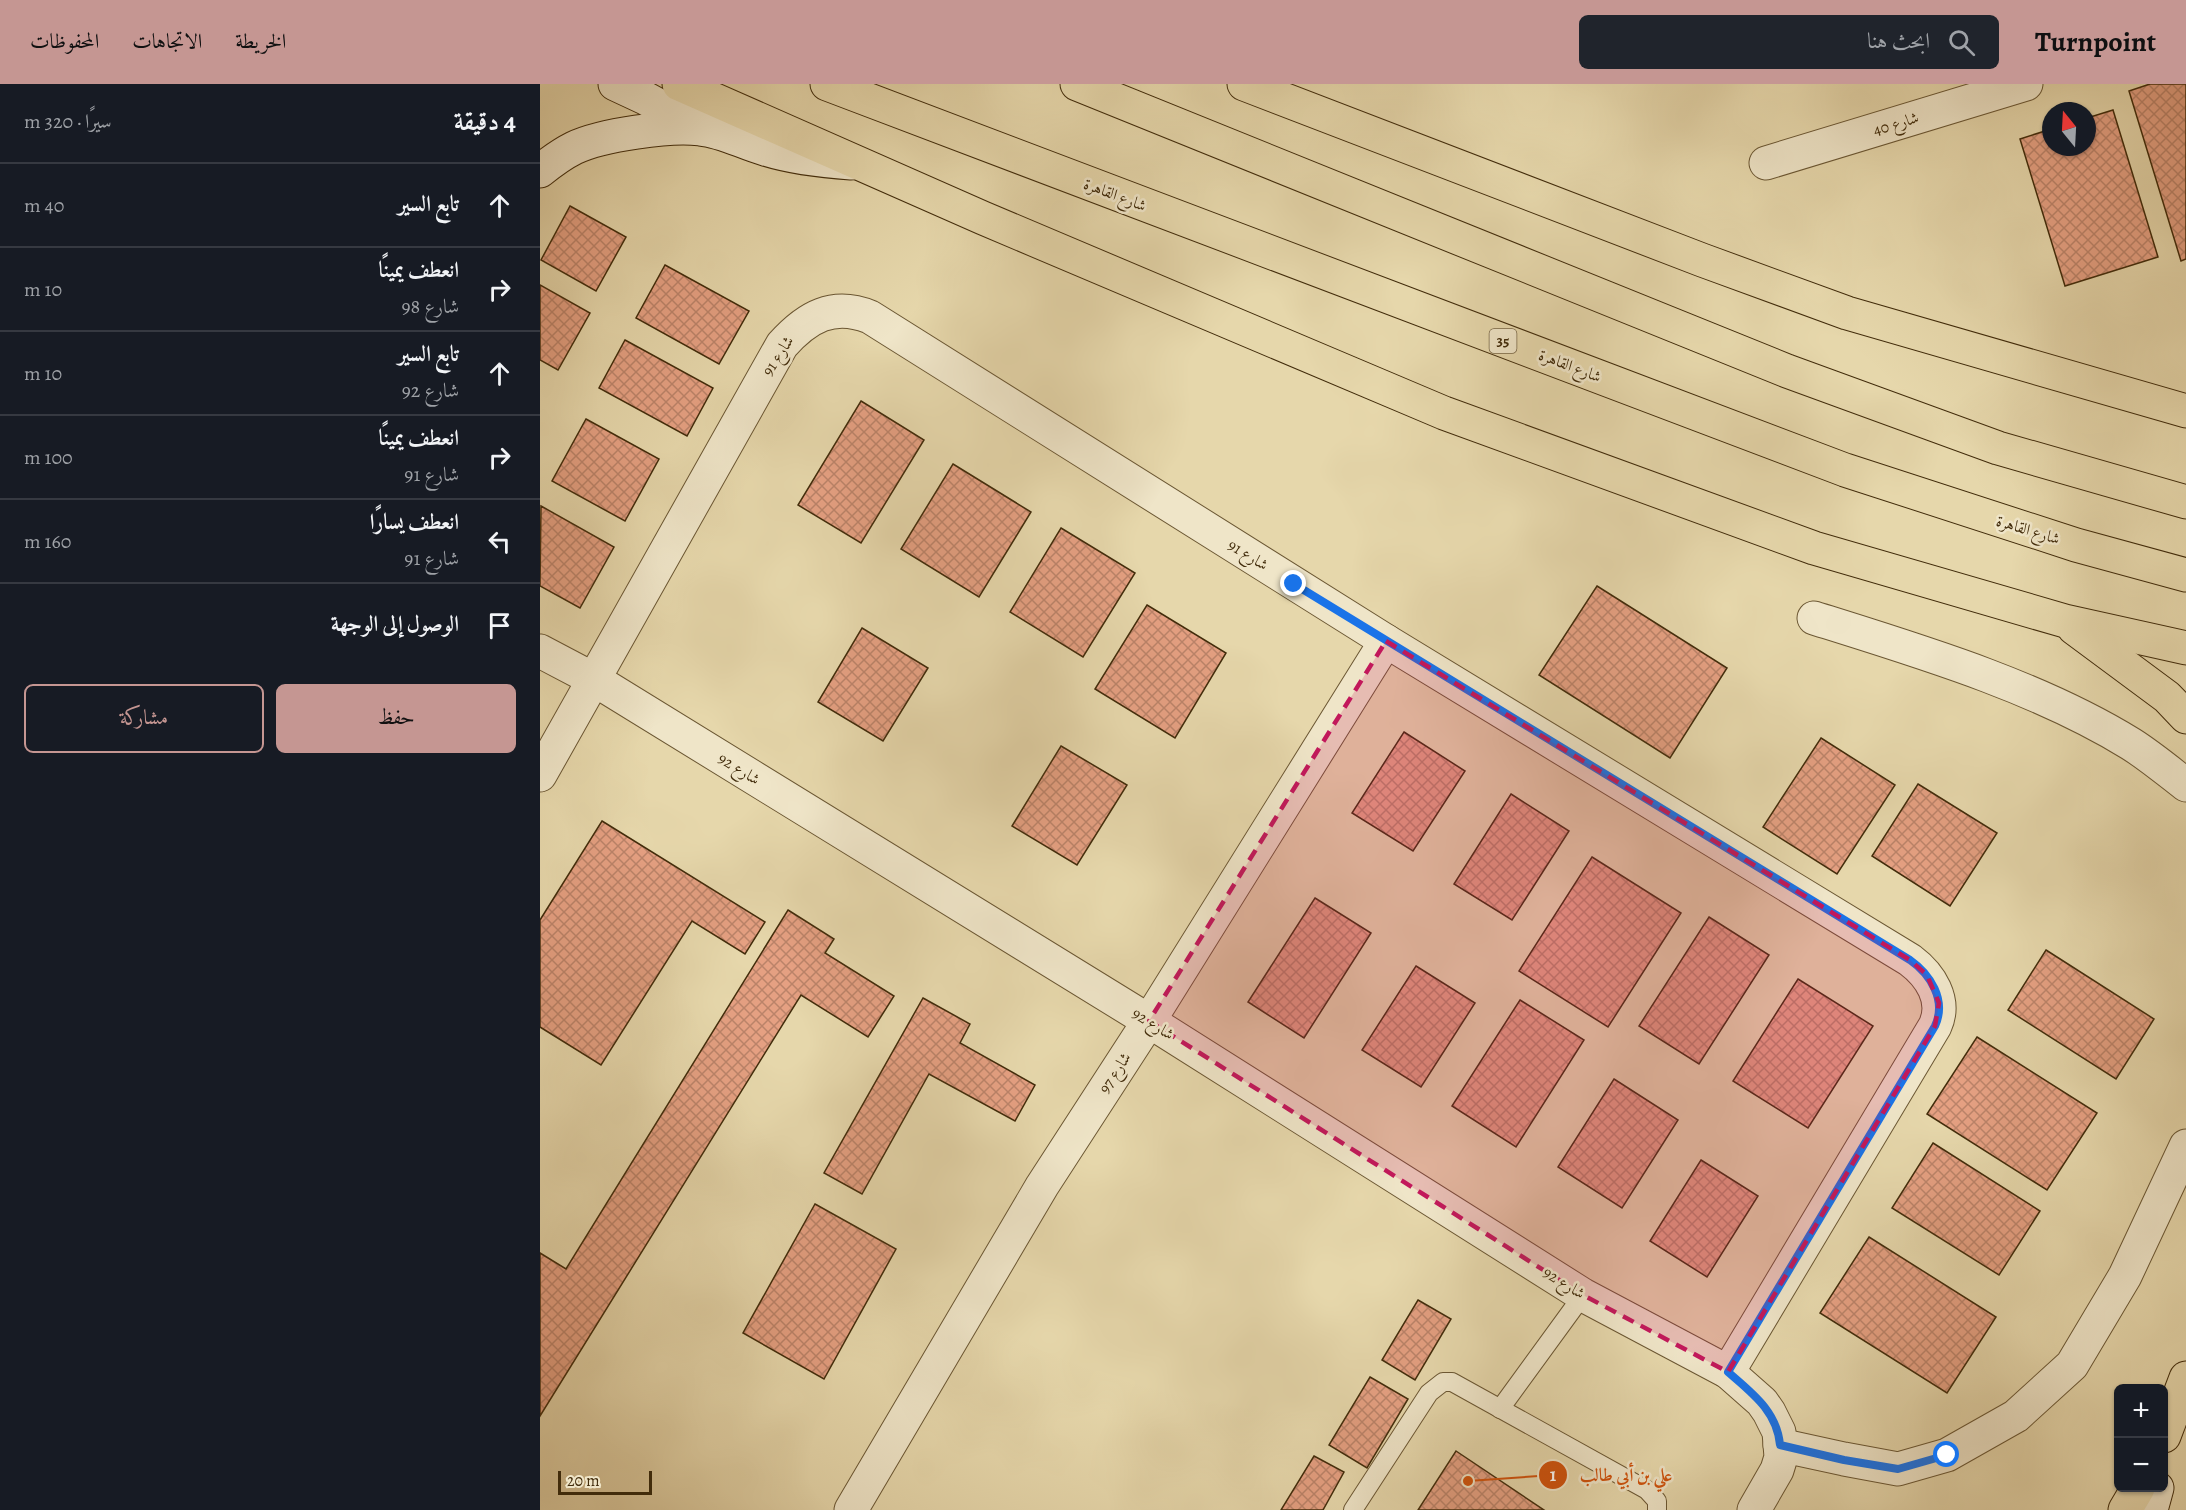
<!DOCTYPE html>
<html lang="ar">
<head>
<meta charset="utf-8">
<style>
  :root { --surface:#171b24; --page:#20242c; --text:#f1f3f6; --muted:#9ea1a6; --line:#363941; --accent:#c59692 }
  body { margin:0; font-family:Alegreya,Amiri,serif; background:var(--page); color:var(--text); direction:rtl }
  .controls { position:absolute; right:18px; bottom:18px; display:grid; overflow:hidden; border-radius:9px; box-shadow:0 2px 4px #0004 }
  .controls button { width:54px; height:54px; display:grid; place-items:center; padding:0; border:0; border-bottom:2px solid var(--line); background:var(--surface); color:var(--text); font:30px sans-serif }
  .compass { position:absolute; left:1502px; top:18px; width:54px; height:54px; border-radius:50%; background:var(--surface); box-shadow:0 2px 4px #0004; rotate:342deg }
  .scale { position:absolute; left:18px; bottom:15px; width:94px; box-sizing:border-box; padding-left:6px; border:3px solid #422c0b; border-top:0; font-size:16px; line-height:21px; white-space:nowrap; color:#422c0b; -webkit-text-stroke:4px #efe5c8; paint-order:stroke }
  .stop { position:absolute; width:18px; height:18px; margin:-14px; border:4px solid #1a73e8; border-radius:50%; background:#fff }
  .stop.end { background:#1a73e8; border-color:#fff; box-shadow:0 2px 6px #0008 }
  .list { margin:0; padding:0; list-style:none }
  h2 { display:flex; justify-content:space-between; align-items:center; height:78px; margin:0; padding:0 24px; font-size:26px }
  h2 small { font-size:20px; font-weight:400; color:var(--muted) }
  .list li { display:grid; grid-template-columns:39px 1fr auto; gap:18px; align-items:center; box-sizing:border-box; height:84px; padding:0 24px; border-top:2px solid var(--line) }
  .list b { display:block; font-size:22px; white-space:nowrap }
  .list p { margin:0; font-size:20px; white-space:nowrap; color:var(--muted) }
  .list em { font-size:20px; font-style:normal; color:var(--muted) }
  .actions { display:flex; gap:12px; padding:18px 24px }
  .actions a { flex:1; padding:14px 0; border:2px solid var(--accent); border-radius:9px; text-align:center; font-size:21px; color:var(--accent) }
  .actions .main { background:var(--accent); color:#111 }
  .icon { flex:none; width:33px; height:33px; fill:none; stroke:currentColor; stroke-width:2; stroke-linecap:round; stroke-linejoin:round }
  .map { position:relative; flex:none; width:1646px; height:1426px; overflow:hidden; direction:ltr }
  header { display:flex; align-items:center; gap:36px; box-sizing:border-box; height:84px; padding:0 30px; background:var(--accent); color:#111 }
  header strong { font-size:28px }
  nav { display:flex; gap:33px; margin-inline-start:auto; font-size:21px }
  .search { width:420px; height:54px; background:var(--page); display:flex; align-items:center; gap:15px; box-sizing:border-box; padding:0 21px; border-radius:9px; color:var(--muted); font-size:22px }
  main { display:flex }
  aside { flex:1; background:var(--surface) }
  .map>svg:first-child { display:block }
  .building { fill:url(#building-cross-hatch); stroke:#422c0b; stroke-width:1.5 }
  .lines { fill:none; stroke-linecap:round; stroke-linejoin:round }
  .lane-casing { stroke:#6b5733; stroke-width:20 }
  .street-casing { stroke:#6b5733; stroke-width:35 }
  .secondary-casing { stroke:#422c0b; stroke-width:35 }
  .primary-casing { stroke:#422c0b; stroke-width:35 }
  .lane { stroke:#efe5c8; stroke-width:18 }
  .street { stroke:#efe5c8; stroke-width:33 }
  .secondary { stroke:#efe5c8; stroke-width:33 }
  .primary { stroke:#e6d7ab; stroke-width:33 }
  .route { stroke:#1a73e8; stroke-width:8 }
  .marked { fill:#c2185b; fill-opacity:0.2; stroke:#c2185b; stroke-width:4.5; stroke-dasharray:12 8; stroke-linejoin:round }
  .labels { text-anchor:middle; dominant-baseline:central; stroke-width:5; stroke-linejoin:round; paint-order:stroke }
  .shield { fill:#efe5c8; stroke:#766444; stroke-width:1.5 }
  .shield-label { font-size:15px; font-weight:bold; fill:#422c0b }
  .street-label { font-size:16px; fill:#422c0b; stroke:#efe5c8 }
  .leader { fill:none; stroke:#cf520c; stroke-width:2 }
  .callout-dot { fill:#cf520c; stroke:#efe5c8; stroke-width:2 }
  .mark-label { font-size:18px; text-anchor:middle; font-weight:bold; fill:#fff }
  .callout-label { font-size:18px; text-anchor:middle; font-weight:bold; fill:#cf520c; stroke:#efe5c8; stroke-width:5; stroke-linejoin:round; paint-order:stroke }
</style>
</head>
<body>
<header>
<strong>Turnpoint</strong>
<div class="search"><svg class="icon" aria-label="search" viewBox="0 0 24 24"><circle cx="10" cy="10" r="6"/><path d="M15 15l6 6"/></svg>ابحث هنا</div>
<nav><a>الخريطة</a><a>الاتجاهات</a><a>المحفوظات</a></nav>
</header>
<main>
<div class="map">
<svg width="1646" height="1426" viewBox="0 0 1646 1426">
  <defs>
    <pattern id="building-cross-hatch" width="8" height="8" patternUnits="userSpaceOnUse" patternTransform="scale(1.5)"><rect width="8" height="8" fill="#e5a082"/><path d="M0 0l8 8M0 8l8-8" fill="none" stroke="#bb8369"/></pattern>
  </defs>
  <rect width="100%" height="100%" fill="#e6d7ab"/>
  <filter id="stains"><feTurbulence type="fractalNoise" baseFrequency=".00333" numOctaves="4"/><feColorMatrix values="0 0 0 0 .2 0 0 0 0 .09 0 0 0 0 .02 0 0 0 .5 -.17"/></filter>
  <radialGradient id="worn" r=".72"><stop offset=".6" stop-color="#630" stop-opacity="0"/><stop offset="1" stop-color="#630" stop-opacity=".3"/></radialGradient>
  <g class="building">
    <path d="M1610,0H1646V175L1641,177L1589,7Z"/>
    <path d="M1573,26L1618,173L1525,202L1480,55L1511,45V63H1547V34Z"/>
    <path d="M30,122L86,153L56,207L1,176Z"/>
    <path d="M125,181L209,227L179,280L96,234Z"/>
    <path d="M0,201L50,229L18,286L0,276Z"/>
    <path d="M85,256L173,304L147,352L59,304Z"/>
    <path d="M321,317L384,356L321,459L258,421Z"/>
    <path d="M46,335L119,375L85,437L12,397Z"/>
    <path d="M413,380L491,428L439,513L361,465Z"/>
    <path d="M1,422L74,463L40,524L0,502Z"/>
    <path d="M521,444L595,489L543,573L470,528Z"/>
    <path d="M1057,502L1187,584L1130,674L999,591Z"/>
    <path d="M607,521L686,569L635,654L555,605Z"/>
    <path d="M322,544L388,584L343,657L278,618Z"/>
    <path d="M864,648L925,687L873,767L812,729Z"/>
    <path d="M1281,654L1355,701L1297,790L1223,743Z"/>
    <path d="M521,662L587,701L537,781L472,742Z"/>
    <path d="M1378,700L1457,749L1410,822L1332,772Z"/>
    <path d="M971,710L1029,747L972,836L914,800Z"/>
    <path d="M62,737L225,838L205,870L152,837L61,981L0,943V836Z"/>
    <path d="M1052,773L1141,829L1068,943L979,887Z"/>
    <path d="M775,814L831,849L764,954L708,918Z"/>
    <path d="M248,826L294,855L285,869L354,912L328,953L261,911L0,1332V1169L26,1185Z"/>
    <path d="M1169,833L1229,871L1159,980L1099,942Z"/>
    <path d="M1506,866L1614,935L1576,995L1468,926Z"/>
    <path d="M876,882L935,919L881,1003L822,966Z"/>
    <path d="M1258,895L1333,942L1268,1044L1193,997Z"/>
    <path d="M383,914L430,940L420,959L495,1001L475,1037L389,990L322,1110L284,1089Z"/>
    <path d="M980,916L1044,956L976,1063L912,1022Z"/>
    <path d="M1437,953L1557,1029L1507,1106L1387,1030Z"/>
    <path d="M1074,995L1138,1036L1082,1124L1018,1083Z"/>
    <path d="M1393,1059L1500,1127L1459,1191L1352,1124Z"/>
    <path d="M1161,1076L1218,1112L1167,1193L1110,1157Z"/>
    <path d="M275,1120L356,1165L284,1295L203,1249Z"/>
    <path d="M1329,1153L1456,1233L1407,1309L1280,1229Z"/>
    <path d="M878,1216L911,1235L875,1296L842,1276Z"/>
    <path d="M830,1293L868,1315L827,1384L789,1361Z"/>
    <path d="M916,1367L1004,1426H878Z"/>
    <path d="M774,1372L804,1388L783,1426H741Z"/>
  </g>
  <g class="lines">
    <g class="lane-casing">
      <g id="lane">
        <path d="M960,1325L1043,1211"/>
        <path d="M813,1426L889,1309L903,1298H912L1107,1406L1117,1417V1426"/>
      </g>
    </g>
    <g class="street-casing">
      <g id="street">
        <path d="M1226,79L1486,0"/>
        <path d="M1274,534C1379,567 1497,602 1591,660C1610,672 1628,687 1646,701"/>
        <path d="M0,567L55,596L609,937L1043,1211L1188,1288L1222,1318L1229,1328L1239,1348L1241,1373L1237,1386L1214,1426"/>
        <path d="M0,691L242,261C267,233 293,218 330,233L846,557L1370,876C1390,891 1407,916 1395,942L1188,1288"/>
        <path d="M1240,1361L1304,1375L1358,1385L1407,1371L1476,1332L1532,1281L1585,1192L1646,1062"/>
        <path d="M311,1426L502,1102L609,937L846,557"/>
      </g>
    </g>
    <g class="secondary-casing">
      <g id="secondary">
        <path d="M75,0L105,14L158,43"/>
        <path d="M0,87C11,78 22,70 34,64C61,51 131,41 160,45C183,47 203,59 225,65C253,74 282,77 311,79"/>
        <path d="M1611,1426L1617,1404"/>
      </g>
    </g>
    <g class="primary-casing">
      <g id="primary">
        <path d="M139,0L443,134L904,329L1274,464L1525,537L1646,564"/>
        <path d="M287,0L1305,386L1536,461L1646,491"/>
        <path d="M537,0L1247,287L1458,364L1646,418"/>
        <path d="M704,0L1162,176L1307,229L1646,327"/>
        <path d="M1534,544L1627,613L1646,633"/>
        <path d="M1624,1352L1646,1294"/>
        <path d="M1585,1426L1598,1404"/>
      </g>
    </g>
    <use href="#lane" class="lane"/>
    <use href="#street" class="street"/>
    <use href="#secondary" class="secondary"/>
    <use href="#primary" class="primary"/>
  </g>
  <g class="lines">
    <path class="route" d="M754,500L1370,876C1390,890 1407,916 1395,942L1188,1288C1212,1309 1237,1327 1240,1361L1304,1376L1358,1385L1407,1371"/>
  </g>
  <path class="marked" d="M846,557L1370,876L1387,891L1399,919L1395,942L1188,1288L1043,1211L609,937Z"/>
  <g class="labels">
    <rect class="shield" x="949.5" y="245" width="27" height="24" rx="4.5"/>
    <g class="shield-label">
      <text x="963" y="257">35</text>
    </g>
    <g class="street-label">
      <text transform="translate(1356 40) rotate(-17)">شارع 40</text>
      <text transform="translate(575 111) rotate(21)">شارع القاهرة</text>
      <text transform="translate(238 272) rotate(-57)">شارع 91</text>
      <text transform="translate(1030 282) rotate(21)">شارع القاهرة</text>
      <text transform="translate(1488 446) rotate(17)">شارع القاهرة</text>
      <text transform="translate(708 471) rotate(32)">شارع 91</text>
      <text transform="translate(199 685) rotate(32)">شارع 92</text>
      <text transform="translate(613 940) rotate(32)">شارع 92</text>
      <text transform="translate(575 989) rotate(-57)">شارع 97</text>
      <text transform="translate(1024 1199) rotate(32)">شارع 92</text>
    </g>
  </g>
  <path class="leader" d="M928 1397L1013 1391"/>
  <g class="callout-dot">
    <circle cx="928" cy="1397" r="6"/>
    <circle cx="1013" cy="1391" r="15"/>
  </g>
  <g class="mark-label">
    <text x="1013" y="1397">1</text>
  </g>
  <g class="callout-label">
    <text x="1086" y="1397">علي بن أبي طالب</text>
  </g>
  <rect width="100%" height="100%" filter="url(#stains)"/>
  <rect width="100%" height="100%" fill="url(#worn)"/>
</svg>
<div class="controls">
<button>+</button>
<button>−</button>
</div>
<svg class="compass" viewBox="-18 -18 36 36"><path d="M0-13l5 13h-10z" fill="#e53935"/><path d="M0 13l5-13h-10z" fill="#9ea1a6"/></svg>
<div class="scale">20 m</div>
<div class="stop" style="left:1407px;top:1371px"></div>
<div class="stop end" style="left:754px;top:500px"></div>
</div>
<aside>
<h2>4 دقيقة<small>سيرًا · 320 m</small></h2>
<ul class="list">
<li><svg class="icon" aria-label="ahead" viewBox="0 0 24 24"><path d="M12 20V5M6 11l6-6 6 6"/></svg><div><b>تابع السير</b></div><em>40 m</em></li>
<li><svg class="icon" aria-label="right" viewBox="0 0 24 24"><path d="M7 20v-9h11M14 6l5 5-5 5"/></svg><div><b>انعطف يمينًا</b><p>شارع 98</p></div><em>10 m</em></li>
<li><svg class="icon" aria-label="ahead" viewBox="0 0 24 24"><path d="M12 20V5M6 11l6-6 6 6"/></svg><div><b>تابع السير</b><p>شارع 92</p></div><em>10 m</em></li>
<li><svg class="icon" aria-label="right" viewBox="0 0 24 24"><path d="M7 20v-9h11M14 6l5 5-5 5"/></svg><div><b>انعطف يمينًا</b><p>شارع 91</p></div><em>100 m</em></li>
<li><svg class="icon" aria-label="left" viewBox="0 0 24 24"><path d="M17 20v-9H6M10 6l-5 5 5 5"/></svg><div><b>انعطف يسارًا</b><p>شارع 91</p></div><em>160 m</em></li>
<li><svg class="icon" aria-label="arrive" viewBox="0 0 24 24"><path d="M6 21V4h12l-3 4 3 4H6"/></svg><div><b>الوصول إلى الوجهة</b></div></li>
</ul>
<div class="actions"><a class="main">حفظ</a><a>مشاركة</a></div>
</aside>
</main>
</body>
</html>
